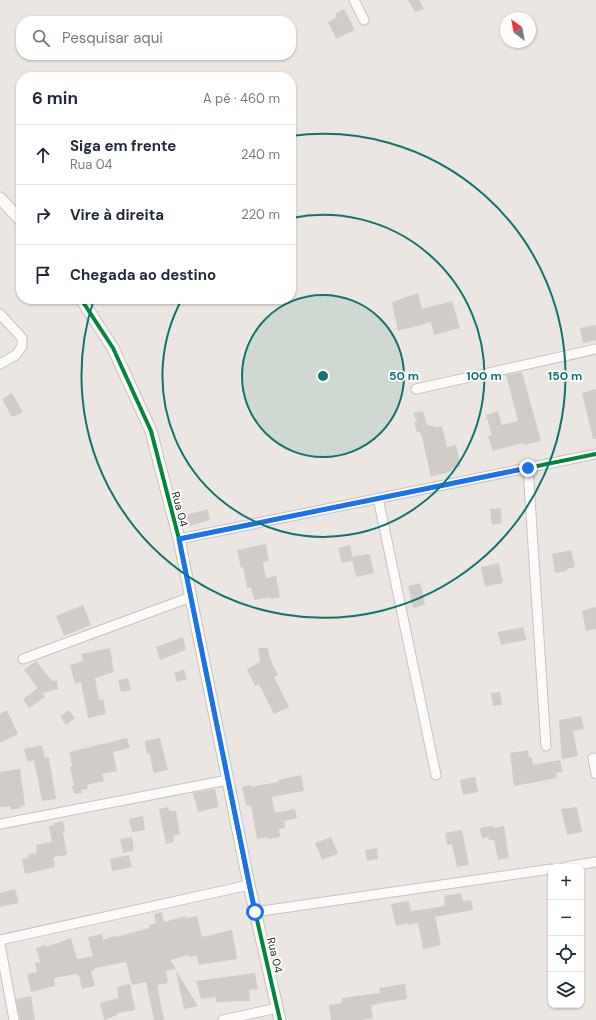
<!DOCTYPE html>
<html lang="pt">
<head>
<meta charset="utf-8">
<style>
  :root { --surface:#fff; --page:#f6f6f7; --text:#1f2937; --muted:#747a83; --line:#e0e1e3 }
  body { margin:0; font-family:"DM Sans",sans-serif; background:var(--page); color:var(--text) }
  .controls { position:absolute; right:12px; bottom:12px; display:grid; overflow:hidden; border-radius:8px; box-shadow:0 1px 3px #0004 }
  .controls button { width:36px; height:36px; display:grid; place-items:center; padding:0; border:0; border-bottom:1px solid var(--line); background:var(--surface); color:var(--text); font:20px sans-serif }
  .compass { position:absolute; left:500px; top:12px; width:36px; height:36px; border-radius:50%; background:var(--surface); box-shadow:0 1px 3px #0004; rotate:328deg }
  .stop { position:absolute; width:12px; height:12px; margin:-9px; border:3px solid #1a73e8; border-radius:50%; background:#fff }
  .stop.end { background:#1a73e8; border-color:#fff; box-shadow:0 1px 4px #0008 }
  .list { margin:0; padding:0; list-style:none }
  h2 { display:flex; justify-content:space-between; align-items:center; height:52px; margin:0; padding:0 16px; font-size:17px }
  h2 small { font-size:13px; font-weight:400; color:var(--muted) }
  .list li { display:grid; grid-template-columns:26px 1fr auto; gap:12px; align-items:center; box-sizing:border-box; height:60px; padding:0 16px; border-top:1px solid var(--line) }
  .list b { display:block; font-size:15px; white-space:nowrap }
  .list p { margin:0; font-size:13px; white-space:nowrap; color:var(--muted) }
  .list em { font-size:13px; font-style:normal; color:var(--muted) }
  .icon { flex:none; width:22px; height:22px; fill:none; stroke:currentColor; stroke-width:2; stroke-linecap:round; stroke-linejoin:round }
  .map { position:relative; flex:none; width:596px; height:1020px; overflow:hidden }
  .search { position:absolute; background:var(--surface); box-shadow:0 1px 3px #0004; left:16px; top:16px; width:280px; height:44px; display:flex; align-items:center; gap:10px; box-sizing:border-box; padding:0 14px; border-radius:16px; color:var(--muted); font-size:15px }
  .panel { position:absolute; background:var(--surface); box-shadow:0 1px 3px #0004; left:16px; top:72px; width:280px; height:232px; border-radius:16px }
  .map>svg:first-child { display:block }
  .building { fill:#d0ccc8 }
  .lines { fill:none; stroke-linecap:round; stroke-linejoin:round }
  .minor-casing { stroke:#c4c2c3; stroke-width:11 }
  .tertiary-casing { stroke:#c4c2c3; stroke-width:13 }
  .minor { stroke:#fcfbfa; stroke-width:9 }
  .tertiary { stroke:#fcfbfa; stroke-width:11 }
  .cycleway-casing { stroke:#fff; stroke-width:6 }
  .cycleway { stroke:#00873e; stroke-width:4 }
  .route { stroke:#1a73e8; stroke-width:5 }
  .ring { fill:none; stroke:#0f766e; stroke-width:2 }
  .labels { text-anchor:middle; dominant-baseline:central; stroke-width:3.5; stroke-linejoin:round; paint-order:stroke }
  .street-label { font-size:11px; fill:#2c2c2c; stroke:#fff }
  .centre { fill:#0f766e; stroke:#fff; stroke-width:2 }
  .ring-label { font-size:12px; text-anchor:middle; font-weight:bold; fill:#0f766e; stroke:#fff; stroke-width:3.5; stroke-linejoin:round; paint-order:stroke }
</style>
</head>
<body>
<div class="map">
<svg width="596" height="1020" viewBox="0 0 596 1020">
  <rect width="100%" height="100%" fill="#ebe6e1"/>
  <g class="building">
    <path d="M408,0H419L424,9L415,12Z"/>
    <path d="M344,9L355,30L336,39L328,22L337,17L335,14Z"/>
    <path d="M418,293L422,309L452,301L460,328L434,335L431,322L398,331L392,302Z"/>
    <path d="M596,325V340L583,343L580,328Z"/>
    <path d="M522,372L541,441L524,445V443L517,444L493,451L488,436L492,435L486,415L498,411L502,425L518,421L506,375Z"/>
    <path d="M596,389V439H593L582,393Z"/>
    <path d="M12,393L23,412L12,417L2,399Z"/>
    <path d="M423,411L427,425L437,427L442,426L447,447L456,445L461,466L451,469L452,471L431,477L422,437L420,432H417L414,422H417L413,413Z"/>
    <path d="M501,508L502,523L492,525L490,509Z"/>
    <path d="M208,509L210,520L189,526L186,515Z"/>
    <path d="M266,544L269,561L263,562L266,578L276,576L280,597L271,599V597L254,600L251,587L247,588L243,567L241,568L237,550Z"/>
    <path d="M350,545L353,561L342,563L338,548Z"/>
    <path d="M571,550L575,567L567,569V571L555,573L552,554Z"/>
    <path d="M370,554L374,573L356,577L352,557Z"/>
    <path d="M499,563L503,583L485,587L481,567Z"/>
    <path d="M420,583L425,605L413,608L408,586Z"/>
    <path d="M83,605L91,625L64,636L56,616Z"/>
    <path d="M596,607V629L586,631L582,611Z"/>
    <path d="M523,627L526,640L501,645L498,632Z"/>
    <path d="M183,637L186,650L160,660L156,647Z"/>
    <path d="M110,648L114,672L95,678L99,700L103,699L106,714L88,718L81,682L75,684L70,665L83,661L81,654Z"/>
    <path d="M258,648H268L270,659L278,675L274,677L289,707L274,714L259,684L255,686L247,669L260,662Z"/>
    <path d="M36,661L52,681L57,680L58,689L42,693L45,697L29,708L23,699L38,688L24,670Z"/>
    <path d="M184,669L187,679L177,682L174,673Z"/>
    <path d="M128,678L131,690L121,692L118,680Z"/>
    <path d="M500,692L502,705L493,706L491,693Z"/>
    <path d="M7,710L18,734L0,743V714Z"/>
    <path d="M69,710L75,718L66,725L60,716Z"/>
    <path d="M581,716L584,729L573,731L578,756L562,759L559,720Z"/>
    <path d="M127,738L130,748L113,752L117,771L102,774L104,781L87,785L88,789L81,790L82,793L74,794L72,786L74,785L70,767L72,766L69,752Z"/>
    <path d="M160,738L168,770L154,773L149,753L147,754L145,741Z"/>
    <path d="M42,745L45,758L49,757L56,799L42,801L34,760L28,762L24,749Z"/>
    <path d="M528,750L529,757H532L533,765L560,760L563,772L556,773L557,778L514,786L510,753Z"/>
    <path d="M20,769L25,805L20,806L21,808L11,810L10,806L0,807V772Z"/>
    <path d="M301,775L304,791L272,797L275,813L295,809L297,818L284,821L285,828L279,829L280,837L267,839L268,837L257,839L251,805L246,806L242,787L250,785L252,787L278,782V780Z"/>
    <path d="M475,777L478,792L463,795L460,780Z"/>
    <path d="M215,789L219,807L198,812L193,793Z"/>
    <path d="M168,807L169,811H176L180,834L173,836L174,842L166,844L159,809Z"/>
    <path d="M577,807L582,832L567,835L561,809Z"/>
    <path d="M143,816L145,830L132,832L129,819Z"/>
    <path d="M63,821L65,831L63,832L67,855L53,857L55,867L25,874L22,859L29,858L28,854L37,853L36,845L52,842L49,826L54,825V823Z"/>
    <path d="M493,826L494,828L504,826L509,858L498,860L494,840H489L488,837L482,838L480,828Z"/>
    <path d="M462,830L469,865L457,867L452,844L447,845L445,833Z"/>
    <path d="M132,837L134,851L123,853L120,839Z"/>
    <path d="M331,837L338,854L322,860L315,843Z"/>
    <path d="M377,848L378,859L367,861L365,850Z"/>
    <path d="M129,855L132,867L112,871L110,859Z"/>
    <path d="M15,889L19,903L0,907V893Z"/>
    <path d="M461,893L463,901L471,900L473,910L435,917L441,945L423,949L418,923L408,925V923L396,926L391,904L409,901L411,911L445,906L444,896Z"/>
    <path d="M162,912L164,922L186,916V918L197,916L202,937L232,930L237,959L199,965L197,956L189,957L188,955L170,960L176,969L166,971L168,983L157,985L164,1020H154L146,982L132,985L126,962L95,968V970L91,972L95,986L82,989L79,975L76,974L54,978L55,986L31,992L27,974L37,972L35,963L40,962L36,948L45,945L46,947L71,938L77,959L93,956L88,937L102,934L103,940L114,936L115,937L149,928V925L156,923L154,914Z"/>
    <path d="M176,972H177L198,1006L184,1009Z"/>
    <path d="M255,973L258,989L249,990L250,1001L216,1002V997L201,999L196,981Z"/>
    <path d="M130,984L135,1010L117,1013V1015L104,1020L100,1003L118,998L117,987Z"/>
    <path d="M405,984L407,999L371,1005L373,1018L362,1020H331L329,1005L342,1003V998L380,993L379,988Z"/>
    <path d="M31,996L35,1020H20L16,999Z"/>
  </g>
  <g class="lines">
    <g class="minor-casing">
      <g id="minor">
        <path d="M354,0L364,20"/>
        <path d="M0,314L22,338V346L16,355L0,364"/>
        <path d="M416,389L596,349"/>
        <path d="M528,468L546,746"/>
        <path d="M378,498L436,775"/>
        <path d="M179,539L596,454"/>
        <path d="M23,659L191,597"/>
        <path d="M593,758L596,774"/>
        <path d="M0,824L228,780"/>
        <path d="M565,867L596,862"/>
        <path d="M255,912L551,869"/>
        <path d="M0,940L249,885"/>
        <path d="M0,944L14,1020"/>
        <path d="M223,1020L277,1008"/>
      </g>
    </g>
    <g class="tertiary-casing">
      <g id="tertiary">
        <path d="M0,198L21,221"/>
        <path d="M81,299L113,348L151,431L179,539L249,885L280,1020"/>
      </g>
    </g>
    <use href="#minor" class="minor"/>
    <use href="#tertiary" class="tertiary"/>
    <g class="cycleway-casing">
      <g id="cycleway">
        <path d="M81,299L113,348L151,431L179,539L249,885L280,1020"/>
        <path d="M179,539L596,454"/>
      </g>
    </g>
    <use href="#cycleway" class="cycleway"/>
  </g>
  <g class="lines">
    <path class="route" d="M255,912L179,539L528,468"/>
  </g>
  <circle cx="323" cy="376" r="81" fill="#0f766e" fill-opacity=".12"/>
  <g class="ring">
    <circle cx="323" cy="376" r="81"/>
    <path d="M292 218A161 161 0 1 1 182 299"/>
    <path d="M291 136A242 242 0 1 1 94 299"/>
  </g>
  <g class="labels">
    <g class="street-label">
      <text transform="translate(180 509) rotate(75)">Rua 04</text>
      <text transform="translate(275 955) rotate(77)">Rua 04</text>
    </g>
  </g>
  <circle cx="323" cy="376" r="6" class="centre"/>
  <g class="ring-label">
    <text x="404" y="380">50 m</text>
    <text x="484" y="380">100 m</text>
    <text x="565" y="380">150 m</text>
  </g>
</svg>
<div class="controls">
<button>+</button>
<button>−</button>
<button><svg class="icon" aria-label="locate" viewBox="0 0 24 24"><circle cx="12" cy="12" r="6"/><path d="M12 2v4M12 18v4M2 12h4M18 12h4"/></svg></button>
<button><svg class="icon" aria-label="layers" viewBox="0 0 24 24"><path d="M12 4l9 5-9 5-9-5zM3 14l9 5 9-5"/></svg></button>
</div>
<svg class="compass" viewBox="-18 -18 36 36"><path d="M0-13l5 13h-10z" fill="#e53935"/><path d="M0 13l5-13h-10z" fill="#747a83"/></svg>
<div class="stop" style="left:255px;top:912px"></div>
<div class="stop end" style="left:528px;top:468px"></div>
<div class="search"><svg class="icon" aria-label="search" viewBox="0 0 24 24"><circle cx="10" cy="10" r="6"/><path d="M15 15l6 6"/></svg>Pesquisar aqui</div>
<section class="panel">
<h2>6 min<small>A pé · 460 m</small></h2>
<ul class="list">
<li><svg class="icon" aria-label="ahead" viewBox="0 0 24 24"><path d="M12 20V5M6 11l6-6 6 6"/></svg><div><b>Siga em frente</b><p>Rua 04</p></div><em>240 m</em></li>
<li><svg class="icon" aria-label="right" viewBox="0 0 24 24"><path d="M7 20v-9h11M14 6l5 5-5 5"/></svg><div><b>Vire à direita</b></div><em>220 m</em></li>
<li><svg class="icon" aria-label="arrive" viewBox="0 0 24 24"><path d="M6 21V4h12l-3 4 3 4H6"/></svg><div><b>Chegada ao destino</b></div></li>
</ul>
</section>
</div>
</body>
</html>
